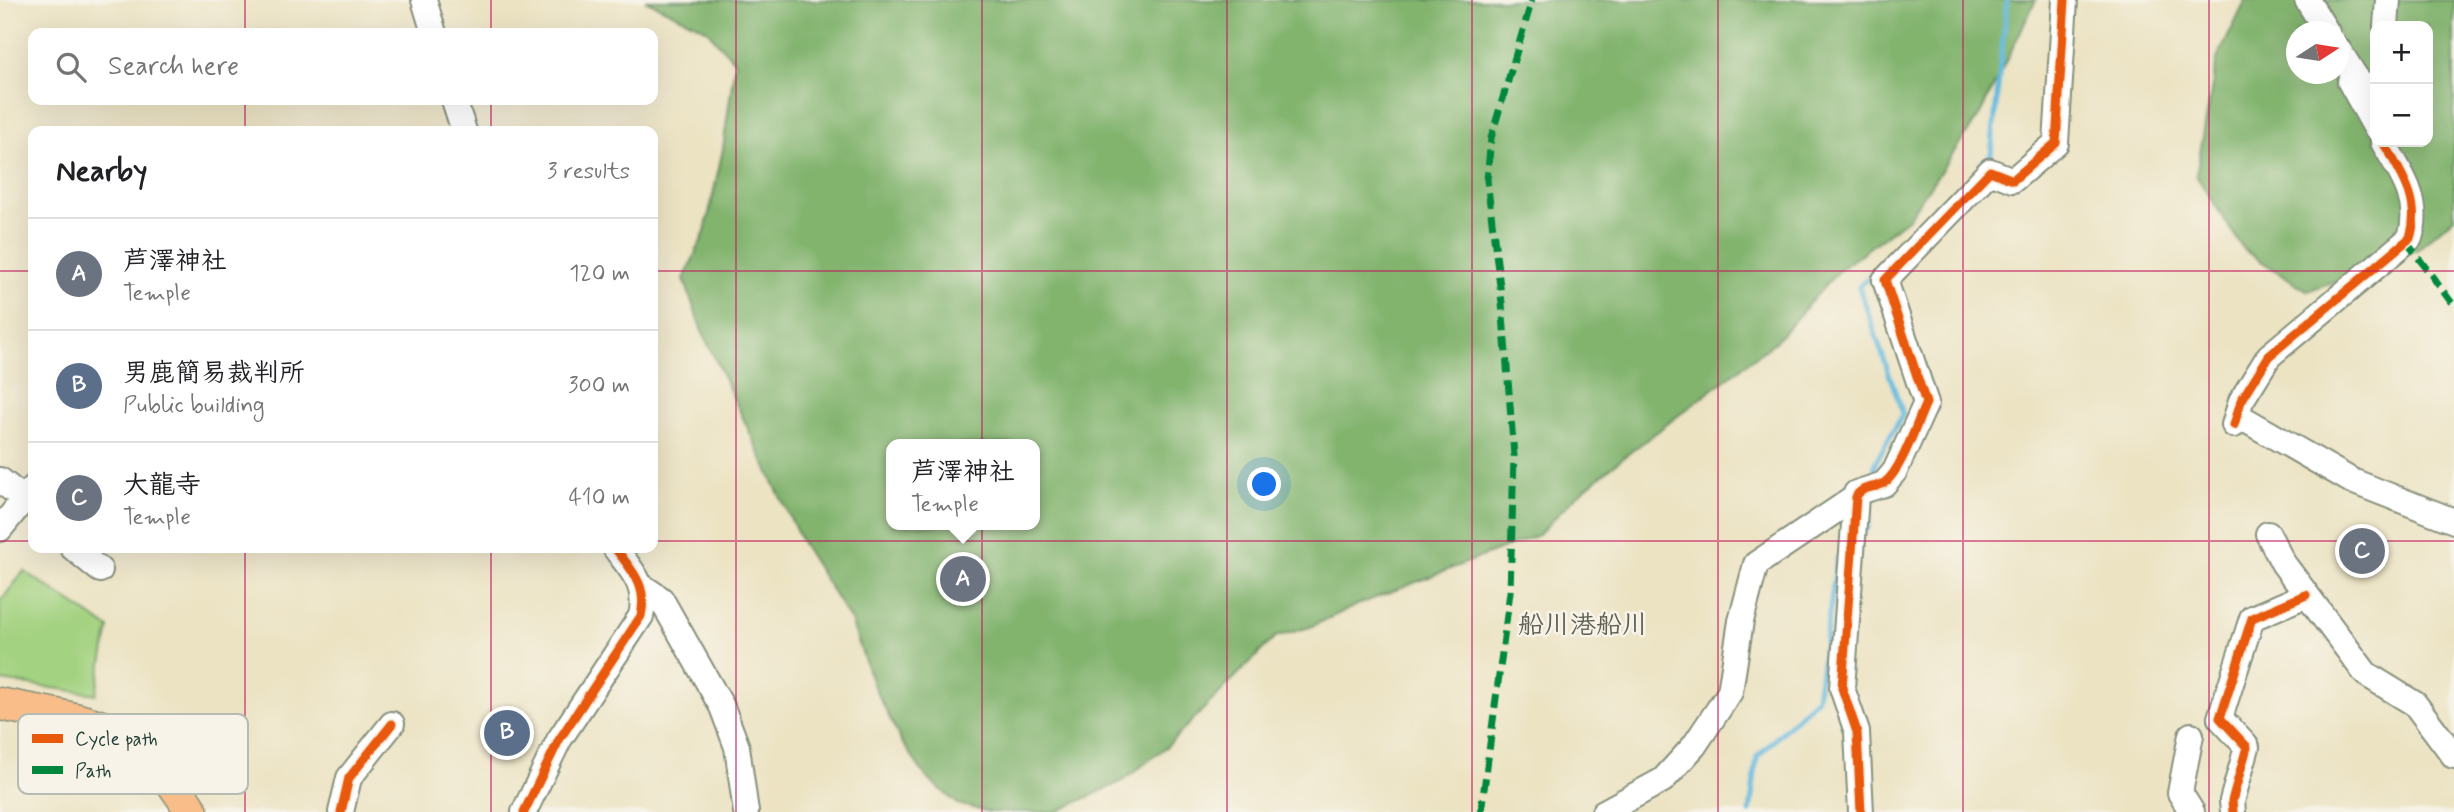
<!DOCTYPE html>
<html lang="en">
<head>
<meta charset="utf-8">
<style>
  :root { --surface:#fff; --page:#f6f6f6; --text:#202124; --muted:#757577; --line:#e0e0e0; --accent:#c8321e }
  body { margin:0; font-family:Mynerve,"Klee One",sans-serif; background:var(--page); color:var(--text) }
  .controls { position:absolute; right:21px; top:21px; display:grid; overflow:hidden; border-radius:14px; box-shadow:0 7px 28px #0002 }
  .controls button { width:63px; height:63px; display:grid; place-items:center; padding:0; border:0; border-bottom:2px solid var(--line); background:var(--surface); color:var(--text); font:35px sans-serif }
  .compass { position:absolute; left:2286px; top:21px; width:63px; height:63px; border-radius:50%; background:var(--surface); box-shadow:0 7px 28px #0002; rotate:78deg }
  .you { position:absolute; left:1265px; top:485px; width:24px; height:24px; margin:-18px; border:5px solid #fff; border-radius:50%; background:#1a73e8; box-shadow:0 0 0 10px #1a73e833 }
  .badge { display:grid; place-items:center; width:46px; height:46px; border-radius:50%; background:var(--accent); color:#fff; font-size:23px; font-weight:700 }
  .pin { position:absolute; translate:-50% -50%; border:4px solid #fff; box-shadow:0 2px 7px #0006 }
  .popup { position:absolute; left:886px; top:439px; width:154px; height:91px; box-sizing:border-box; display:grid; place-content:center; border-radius:14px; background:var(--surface); filter:drop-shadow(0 2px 5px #0005); font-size:23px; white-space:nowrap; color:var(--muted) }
  .popup b { font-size:26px; color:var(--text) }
  .popup::after { content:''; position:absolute; left:50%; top:100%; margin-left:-14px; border:14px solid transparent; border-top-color:var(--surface) }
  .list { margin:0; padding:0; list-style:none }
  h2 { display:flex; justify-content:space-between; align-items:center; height:91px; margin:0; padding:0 28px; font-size:30px }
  h2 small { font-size:23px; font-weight:400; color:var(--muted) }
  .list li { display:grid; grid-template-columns:46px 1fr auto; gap:21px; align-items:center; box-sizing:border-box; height:112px; padding:0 28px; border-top:2px solid var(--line) }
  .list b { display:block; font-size:26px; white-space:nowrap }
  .list p { margin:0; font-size:23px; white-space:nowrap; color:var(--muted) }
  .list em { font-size:23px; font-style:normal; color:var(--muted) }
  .icon { flex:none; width:38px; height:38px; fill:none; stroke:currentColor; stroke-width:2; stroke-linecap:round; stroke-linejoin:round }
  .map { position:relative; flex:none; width:2454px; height:812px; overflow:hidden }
  .search { position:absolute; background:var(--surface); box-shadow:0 7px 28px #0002; left:28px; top:28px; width:630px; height:77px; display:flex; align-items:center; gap:18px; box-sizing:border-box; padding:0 24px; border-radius:14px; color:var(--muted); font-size:26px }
  .panel { position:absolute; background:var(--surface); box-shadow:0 7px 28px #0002; left:28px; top:126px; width:630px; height:427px; border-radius:14px }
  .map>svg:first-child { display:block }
  .green { fill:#a3d280; stroke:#61885a; stroke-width:2 }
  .forest { fill:#82b46e; stroke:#507851; stroke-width:2; fill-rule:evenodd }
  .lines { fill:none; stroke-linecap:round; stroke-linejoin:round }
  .stream { stroke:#62b9df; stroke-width:5 }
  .minor-casing { stroke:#86907c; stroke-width:28 }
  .major-casing { stroke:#86907c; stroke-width:35 }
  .minor { stroke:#fff; stroke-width:24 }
  .major { stroke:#f8bd88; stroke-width:32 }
  .quiet { stroke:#00873e; stroke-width:7; stroke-dasharray:14 7; stroke-linecap:butt }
  .cycleway-casing { stroke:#f7f3e8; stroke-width:13 }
  .cycleway { stroke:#e8590c; stroke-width:9 }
  .grid { fill:none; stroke:#c2185b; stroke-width:2; stroke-opacity:0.55 }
  .labels { text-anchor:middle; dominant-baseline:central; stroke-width:5; stroke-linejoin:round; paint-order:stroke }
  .quarter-label { font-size:26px; font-weight:bold; fill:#606053; stroke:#f7f3e8 }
  .key { fill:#f7f3e8; stroke:#b6bcb2; stroke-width:2 }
  .key-label { font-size:19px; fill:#1f3d34 }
</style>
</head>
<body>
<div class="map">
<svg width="2454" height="812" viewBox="0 0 2454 812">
  <rect width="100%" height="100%" fill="#f7f3e8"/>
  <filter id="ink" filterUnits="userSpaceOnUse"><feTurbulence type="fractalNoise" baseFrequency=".0143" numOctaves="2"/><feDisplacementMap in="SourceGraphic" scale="14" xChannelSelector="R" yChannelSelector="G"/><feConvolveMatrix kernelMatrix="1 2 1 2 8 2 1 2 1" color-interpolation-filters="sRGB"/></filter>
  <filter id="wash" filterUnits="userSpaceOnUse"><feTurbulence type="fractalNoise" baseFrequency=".00686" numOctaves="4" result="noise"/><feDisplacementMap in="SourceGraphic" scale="28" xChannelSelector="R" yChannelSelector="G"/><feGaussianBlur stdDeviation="1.57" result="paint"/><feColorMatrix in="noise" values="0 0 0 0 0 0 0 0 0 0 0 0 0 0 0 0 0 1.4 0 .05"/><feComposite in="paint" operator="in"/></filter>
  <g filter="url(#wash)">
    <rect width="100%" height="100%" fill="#ece3c3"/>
    <path class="green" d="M24,571L109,628L96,694L0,681V602Z"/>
    <g class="forest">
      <path d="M645,0H2036L1979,116L1907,219L1837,272L1776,341L1620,460L1575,497L1538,535L1357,605L1310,627L1275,637L1167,746L1123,781L1056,812H988L958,804L927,778L901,741L873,684L851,621L802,543L702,331L684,279L705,232L723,149L735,62L706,29ZM891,444H1035V525H891Z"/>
      <path d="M2246,0H2454V217L2417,250L2308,291L2244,250L2196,175L2217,59ZM2375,26H2428V142H2375ZM2296,32H2338V74H2296Z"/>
    </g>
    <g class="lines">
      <g class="stream">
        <path d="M1982,164L1991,154L2007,0"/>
        <path d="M1873,480L1875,463L1903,414L1859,287L1935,210"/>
        <path d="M1863,533L1868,527L1872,496"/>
        <path d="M1750,812L1757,757L1817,698L1837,559L1843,552"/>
      </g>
    </g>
  </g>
  <g filter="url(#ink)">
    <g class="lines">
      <g class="minor-casing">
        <g id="minor">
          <path d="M424,0L434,33"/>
          <path d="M2307,0L2327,32"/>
          <path d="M2386,26L2388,0"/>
          <path d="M2338,49L2364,90L2375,84"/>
          <path d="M2350,82L2375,127"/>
          <path d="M454,100L464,131"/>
          <path d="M2237,415L2352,481L2454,521"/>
          <path d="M2234,425L2241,401L2269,356L2410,238C2422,201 2401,173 2383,142"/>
          <path d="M0,480L24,499"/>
          <path d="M1856,497L1842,688L1857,732L1861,812"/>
          <path d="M0,529L33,488"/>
          <path d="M2268,534L2283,563L2366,674L2415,704L2454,756"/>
          <path d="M73,548L100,570"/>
          <path d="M643,587L661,599L722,707L737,747L746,812"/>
          <path d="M2191,735L2180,793L2192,812"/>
          <path d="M341,812L349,778L392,724"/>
          <path d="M524,812L559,740L641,616C648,585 632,571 615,548"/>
          <path d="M1604,812L1663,780L1694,746L1730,692L1741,621L1756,564L1856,497V493L1884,484L1895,471L1926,403L1885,280L1990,171L2013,180L2056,143L2065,0"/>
          <path d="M2233,812L2232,801L2247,747L2220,718L2252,618L2306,595"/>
        </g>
      </g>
      <g class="major-casing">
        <path id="major" d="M0,704C49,715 113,719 150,756C166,772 180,793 192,812"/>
      </g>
      <use href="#minor" class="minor"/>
      <use href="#major" class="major"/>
      <g class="quiet">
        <path d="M2406,241L2454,306"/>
        <path d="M1481,812L1510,592L1514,456L1502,303L1487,180L1491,138L1532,0"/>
      </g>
      <g class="cycleway-casing">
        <g id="cycleway">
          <path d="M2234,425L2241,401L2269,356L2410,238C2422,201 2401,173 2383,142"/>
          <path d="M341,812L349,778L392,724"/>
          <path d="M524,812L559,740L641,616C648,585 632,571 615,548"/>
          <path d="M1861,812L1857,732L1842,688L1856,497C1862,485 1875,489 1884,483C1901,472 1917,422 1926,403L1885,280L1990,171L2013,180L2056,143L2065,0"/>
          <path d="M2233,812L2232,801L2247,747L2220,718L2252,618L2306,595"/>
        </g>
      </g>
      <use href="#cycleway" class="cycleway"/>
    </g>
  </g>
  <path class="grid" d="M245,0V33M491,0V33M736,0V812M982,0V812M1227,0V812M1472,0V812M1718,0V812M1963,0V812M2209,0V812M245,100V131M491,100V131M0,271H33M653,271H2454M0,541H33M653,541H2454M245,548V812M491,548V812"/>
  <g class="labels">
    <g class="quarter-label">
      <text x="1583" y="626">船川港船川</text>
    </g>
  </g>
  <rect x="18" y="714" width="230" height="80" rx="10" class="key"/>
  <rect x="32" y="734" width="31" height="9" fill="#e8590c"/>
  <rect x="32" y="766" width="31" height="8" fill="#00873e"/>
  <g class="key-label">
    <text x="75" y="745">Cycle path</text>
    <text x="75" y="777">Path</text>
  </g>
</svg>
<div class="controls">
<button>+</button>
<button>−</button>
</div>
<svg class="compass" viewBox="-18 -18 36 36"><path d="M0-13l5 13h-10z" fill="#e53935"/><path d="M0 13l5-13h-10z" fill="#757577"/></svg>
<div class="you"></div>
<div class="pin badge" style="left:963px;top:579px;background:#6b7280">A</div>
<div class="popup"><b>芦澤神社</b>Temple</div>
<div class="pin badge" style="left:507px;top:733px;background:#5c6f8a">B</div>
<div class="pin badge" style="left:2362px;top:551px;background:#6b7280">C</div>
<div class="search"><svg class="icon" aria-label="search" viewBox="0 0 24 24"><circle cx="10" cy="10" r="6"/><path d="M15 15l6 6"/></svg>Search here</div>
<section class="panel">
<h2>Nearby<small>3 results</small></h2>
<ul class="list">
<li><span class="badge" style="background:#6b7280">A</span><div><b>芦澤神社</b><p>Temple</p></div><em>120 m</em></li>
<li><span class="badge" style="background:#5c6f8a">B</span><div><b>男鹿簡易裁判所</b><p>Public building</p></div><em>300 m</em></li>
<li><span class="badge" style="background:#6b7280">C</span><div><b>大龍寺</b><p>Temple</p></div><em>410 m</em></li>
</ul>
</section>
</div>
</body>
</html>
